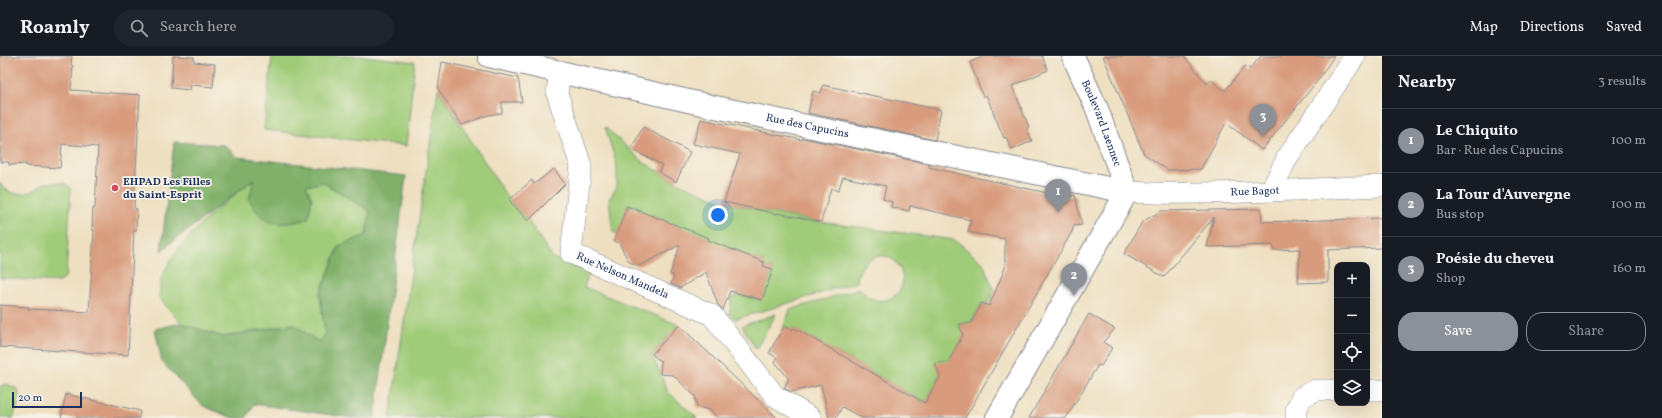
<!DOCTYPE html>
<html lang="en">
<head>
<meta charset="utf-8">
<style>
  :root { --surface:#171b24; --page:#20242c; --text:#f1f3f6; --muted:#9ea1a6; --line:#363941; --accent:#8c9099 }
  body { margin:0; font-family:Vollkorn,serif; background:var(--page); color:var(--text) }
  .controls { position:absolute; right:12px; bottom:12px; display:grid; overflow:hidden; border-radius:8px; box-shadow:0 4px 16px #0002 }
  .controls button { width:36px; height:36px; display:grid; place-items:center; padding:0; border:0; border-bottom:1px solid var(--line); background:var(--surface); color:var(--text); font:20px sans-serif }
  .scale { position:absolute; left:12px; bottom:10px; width:70px; box-sizing:border-box; padding-left:4px; border:2px solid #1b2f5e; border-top:0; font-size:11px; line-height:14px; white-space:nowrap; color:#1b2f5e; -webkit-text-stroke:3px #f7f3e8; paint-order:stroke }
  .you { position:absolute; left:718px; top:159px; width:14px; height:14px; margin:-10px; border:3px solid #fff; border-radius:50%; background:#1a73e8; box-shadow:0 0 0 6px #1a73e833 }
  .badge { display:grid; place-items:center; width:26px; height:26px; border-radius:50%; background:var(--accent); color:#fff; font-size:13px; font-weight:700 }
  .pin { position:absolute; translate:-50% -33px; filter:drop-shadow(0 1px 2px #0008) }
  .pin::after { content:''; position:absolute; top:21px; width:14px; height:12px; background:inherit; clip-path:polygon(0 0,100% 0,50% 100%) }
  .list { margin:0; padding:0; list-style:none }
  h2 { display:flex; justify-content:space-between; align-items:center; height:52px; margin:0; padding:0 16px; font-size:17px }
  h2 small { font-size:13px; font-weight:400; color:var(--muted) }
  .list li { display:grid; grid-template-columns:26px 1fr auto; gap:12px; align-items:center; box-sizing:border-box; height:64px; padding:0 16px; border-top:1px solid var(--line) }
  .list b { display:block; font-size:15px; white-space:nowrap }
  .list p { margin:0; font-size:13px; white-space:nowrap; color:var(--muted) }
  .list em { font-size:13px; font-style:normal; color:var(--muted) }
  .actions { display:flex; gap:8px; padding:12px 16px }
  .actions a { flex:1; padding:9px 0; border:1px solid var(--accent); border-radius:16px; text-align:center; font-size:14px; color:var(--accent) }
  .actions .main { background:var(--accent); color:#fff }
  .icon { flex:none; width:22px; height:22px; fill:none; stroke:currentColor; stroke-width:2; stroke-linecap:round; stroke-linejoin:round }
  .map { position:relative; flex:none; width:1382px; height:362px; overflow:hidden }
  header { display:flex; align-items:center; gap:24px; box-sizing:border-box; height:56px; padding:0 20px; background:var(--surface); border-bottom:1px solid var(--line) }
  header strong { font-size:19px }
  nav { display:flex; gap:22px; margin-inline-start:auto; font-size:14px }
  .search { width:280px; height:36px; background:var(--page); display:flex; align-items:center; gap:10px; box-sizing:border-box; padding:0 14px; border-radius:22px; color:var(--muted); font-size:15px }
  main { display:flex }
  aside { flex:1; background:var(--surface) }
  .map>svg:first-child { display:block }
  .green { fill:#a0cc79; stroke:#5e7e6c }
  .forest { fill:#80b069; stroke:#4e7064 }
  .building { fill:#d89b7d }
  .lines { fill:none; stroke-linecap:round; stroke-linejoin:round }
  .minor-casing { stroke:#84878f; stroke-width:22 }
  .tertiary-casing { stroke:#84878f; stroke-width:24 }
  .minor { stroke:#fff; stroke-width:21 }
  .tertiary { stroke:#fff; stroke-width:22 }
  .poi-dot { fill:#d1495b; stroke:#f7f3e8; stroke-width:1.5 }
  .labels { text-anchor:middle; dominant-baseline:central; stroke-width:3.5; stroke-linejoin:round; paint-order:stroke }
  .street-label { font-size:11px; fill:#1b2f5e; stroke:#f7f3e8 }
  .poi-label { font-size:11px; font-weight:bold; fill:#1b2f5e; stroke:#f7f3e8; text-anchor:start }
</style>
</head>
<body>
<header>
<strong>Roamly</strong>
<div class="search"><svg class="icon" aria-label="search" viewBox="0 0 24 24"><circle cx="10" cy="10" r="6"/><path d="M15 15l6 6"/></svg>Search here</div>
<nav><a>Map</a><a>Directions</a><a>Saved</a></nav>
</header>
<main>
<div class="map">
<svg width="1382" height="362" viewBox="0 0 1382 362">
  <rect width="100%" height="100%" fill="#f7f3e8"/>
  <filter id="ink" filterUnits="userSpaceOnUse"><feTurbulence type="fractalNoise" baseFrequency=".025" numOctaves="2"/><feDisplacementMap in="SourceGraphic" scale="8" xChannelSelector="R" yChannelSelector="G"/><feConvolveMatrix kernelMatrix="1 2 1 2 8 2 1 2 1" color-interpolation-filters="sRGB"/></filter>
  <filter id="wash" filterUnits="userSpaceOnUse"><feTurbulence type="fractalNoise" baseFrequency=".012" numOctaves="4" result="noise"/><feDisplacementMap in="SourceGraphic" scale="16" xChannelSelector="R" yChannelSelector="G"/><feGaussianBlur stdDeviation="0.9" result="paint"/><feColorMatrix in="noise" values="0 0 0 0 0 0 0 0 0 0 0 0 0 0 0 0 0 1.4 0 .05"/><feComposite in="paint" operator="in"/></filter>
  <g filter="url(#wash)">
    <rect width="100%" height="100%" fill="#eedfc0"/>
    <g class="green">
      <path d="M272,0H366L415,6L406,90L264,74Z"/>
      <path d="M438,33L509,144L530,167L553,202L589,217L584,231L679,269L652,298L668,336L697,362H390Z"/>
      <path d="M605,71L643,106L676,126L724,146L777,158L821,166L955,184L983,207L994,235L987,249L982,247L970,269L964,267L960,269L965,276L925,347L794,272L792,274L784,270L790,254L860,232C875,257 911,241 901,215C892,190 859,198 857,226L736,263L729,258L732,242L736,240L737,238L761,244L773,213L763,210L764,206L753,202L741,201L743,197L730,192L729,195L707,187L709,182L663,168L664,164L652,159L651,162L639,157L640,153L628,149L617,178L613,176L609,143L617,131V110Z"/>
      <path d="M255,122L306,130L323,126L370,155L366,179L339,190L320,237L325,279L319,287L293,268L223,281L181,267L159,242C160,235 160,224 163,218C182,178 222,150 255,122Z"/>
      <path d="M0,127C11,144 32,139 44,127H64L71,132L66,220L59,226L0,222Z"/>
      <path d="M776,258L756,293L742,270Z"/>
      <path d="M6,328L18,333L20,343L13,362H0V330Z"/>
    </g>
    <path class="forest" d="M174,86L225,89L237,101L406,120L375,362H353L254,348L246,362H233L203,350L162,306L155,273L181,267L223,281L293,268L319,286L325,279L320,238L339,190L366,179L370,155L323,126L306,130L312,143L308,163C293,167 272,172 260,159C255,155 252,148 249,143L254,123L161,195Z"/>
    <g id="blocks">
      <g class="building">
        <path d="M0,0H72L71,9L73,10L71,34L140,39L134,152L137,153L136,175H134L128,299L0,291V249L29,251L28,253L89,256L94,174H92L93,152H95L98,91L62,88L60,112L26,110V108L9,109V106H0Z"/>
        <path d="M173,0L194,1V6L215,8L213,31L191,29L190,34L171,32Z"/>
        <path d="M985,0H1042L1048,14L1012,30L1029,71L1027,72L1032,85L1012,94L1006,81L1004,82L986,39L983,41L970,6Z"/>
        <path d="M1103,0H1184L1207,28L1211,24L1225,35L1245,10L1250,13L1261,0H1334L1318,24L1262,94L1226,67L1201,113L1168,114L1144,98Z"/>
        <path d="M442,6L518,22L522,46H502V57L488,59L462,69L438,33Z"/>
        <path d="M823,29L941,54L935,84L808,57L813,35L821,37Z"/>
        <path d="M701,63L802,84L803,82L930,108L929,111L937,113L1066,141L1075,139L1082,169L1073,170V174L965,362H862L842,351L836,362H829L821,329L792,336L784,332L789,323L775,306L777,302L769,297L784,270L792,274L794,272L925,347L940,321L935,307L948,306L963,279L959,268L971,267L982,247L989,250L1005,212V183L968,176L971,164L910,150L909,155L891,151L892,146L883,143L886,130L843,121L838,135L831,132L821,166L777,157V158L724,146L740,98L693,88Z"/>
        <path d="M643,71L690,96L676,126L659,116L662,109L631,93Z"/>
        <path d="M554,113L565,128L528,165L509,144L532,124L534,128Z"/>
        <path d="M627,150L709,182L708,184L764,206L763,210L773,213L762,244L730,235L723,254L718,249L706,216L680,232L671,228L674,220L670,218L680,189L639,210L629,206L619,187L614,185Z"/>
        <path d="M1261,153L1262,166L1382,162V192L1328,194V226L1298,227L1300,193L1274,194L1273,189L1207,191L1214,161L1164,221L1124,198L1142,166L1161,155Z"/>
        <path d="M1089,258L1115,273L1103,286L1112,292L1101,310L1098,309L1066,362H1029Z"/>
        <path d="M679,269L733,320L777,362H718L710,354L697,351L695,340L673,319L660,318L661,306L652,298Z"/>
        <path d="M66,338L140,355L139,362H61Z"/>
      </g>
    </g>
  </g>
  <g filter="url(#ink)">
    <use href="#blocks" fill-opacity="0" stroke="#84878f" stroke-width="1"/>
    <g class="lines">
      <g class="minor-casing">
        <g id="minor">
          <path id="s1" d="M560,15L557,37L581,110L571,197L712,259L775,340L811,362"/>
          <path d="M1271,135L1287,102L1355,0"/>
          <path id="s2" d="M1127,136C1212,140 1297,133 1382,130"/>
          <path d="M1367,334H1382"/>
          <path d="M1296,362V354L1302,341L1316,334H1337"/>
        </g>
      </g>
      <g class="tertiary-casing">
        <g id="tertiary">
          <path id="s3" d="M489,0L715,51L1127,136"/>
          <path id="s4" d="M1073,0L1097,53L1127,136"/>
          <path d="M997,362L1127,136"/>
        </g>
      </g>
      <use href="#minor" class="minor"/>
      <use href="#tertiary" class="tertiary"/>
    </g>
  </g>
  <circle class="poi-dot" cx="115" cy="132" r="4"/>
  <g class="labels">
    <g class="street-label">
      <text stroke="none"><textPath href="#s4" startOffset="73">Boulevard Laennec</textPath></text>
      <text stroke="none"><textPath href="#s3" startOffset="326">Rue des Capucins</textPath></text>
      <text stroke="none"><textPath href="#s2" startOffset="128">Rue Bagot</textPath></text>
      <text stroke="none"><textPath href="#s1" startOffset="243">Rue Nelson Mandela</textPath></text>
    </g>
    <g class="poi-label">
      <text x="123" y="126">EHPAD Les Filles<tspan x="123" dy="13">du Saint-Esprit</tspan></text>
    </g>
  </g>
</svg>
<div class="controls">
<button>+</button>
<button>−</button>
<button><svg class="icon" aria-label="locate" viewBox="0 0 24 24"><circle cx="12" cy="12" r="6"/><path d="M12 2v4M12 18v4M2 12h4M18 12h4"/></svg></button>
<button><svg class="icon" aria-label="layers" viewBox="0 0 24 24"><path d="M12 4l9 5-9 5-9-5zM3 14l9 5 9-5"/></svg></button>
</div>
<div class="scale">20 m</div>
<div class="you"></div>
<div class="pin badge" style="left:1058px;top:156px">1</div>
<div class="pin badge" style="left:1074px;top:240px">2</div>
<div class="pin badge" style="left:1263px;top:81px">3</div>
</div>
<aside>
<h2>Nearby<small>3 results</small></h2>
<ul class="list">
<li><span class="badge">1</span><div><b>Le Chiquito</b><p>Bar · Rue des Capucins</p></div><em>100 m</em></li>
<li><span class="badge">2</span><div><b>La Tour d'Auvergne</b><p>Bus stop</p></div><em>100 m</em></li>
<li><span class="badge">3</span><div><b>Poésie du cheveu</b><p>Shop</p></div><em>160 m</em></li>
</ul>
<div class="actions"><a class="main">Save</a><a>Share</a></div>
</aside>
</main>
</body>
</html>
